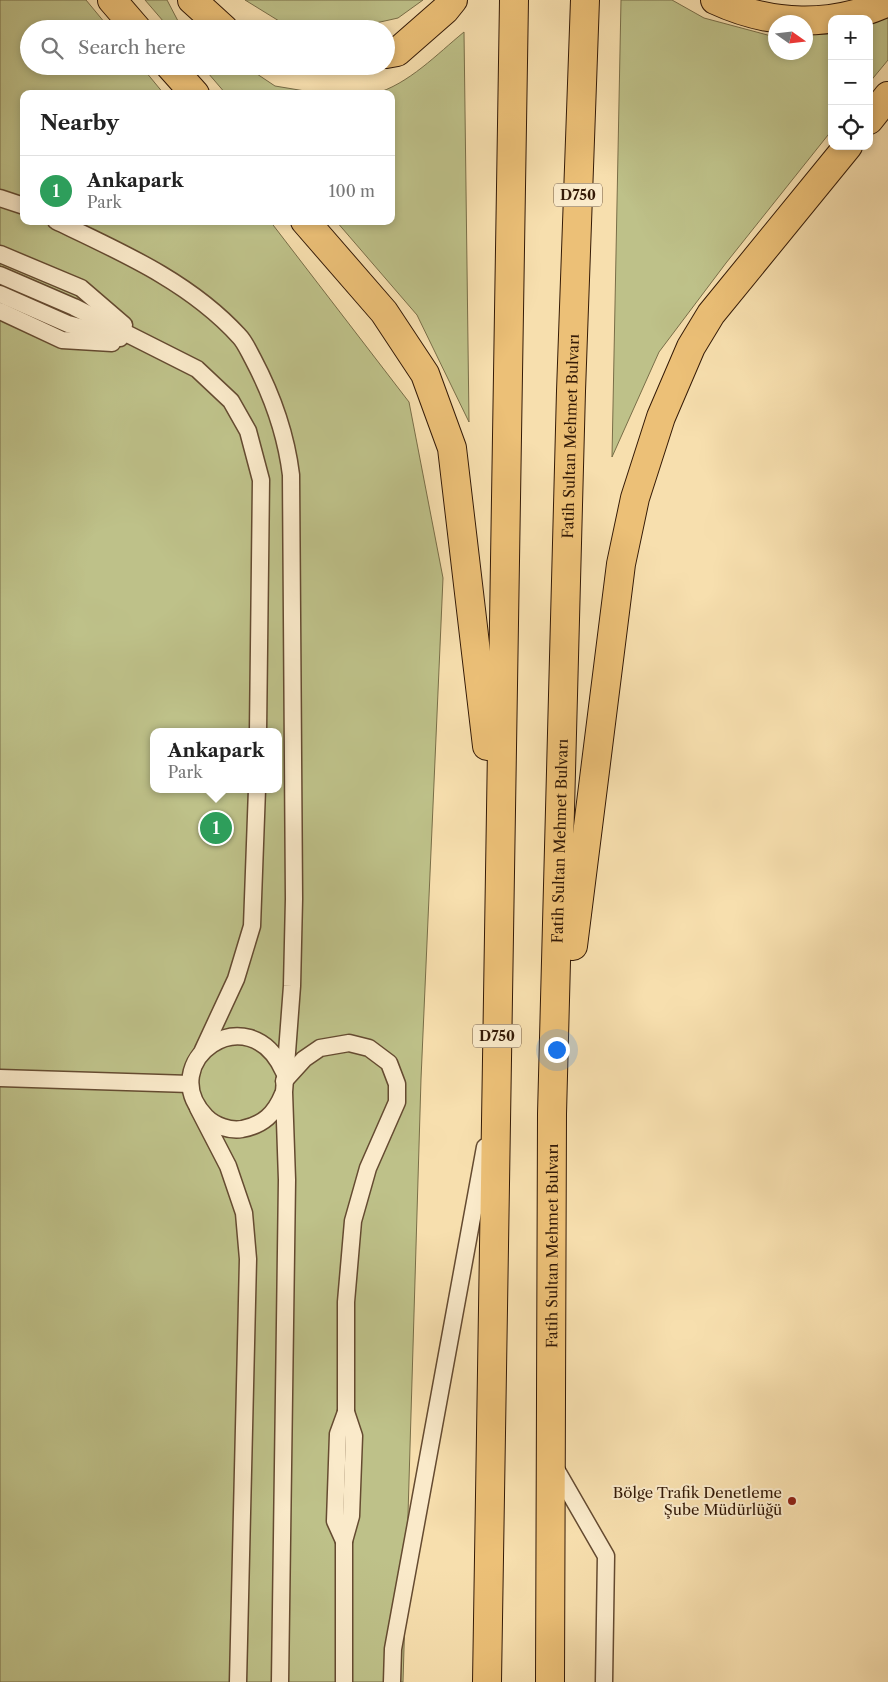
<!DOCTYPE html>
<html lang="en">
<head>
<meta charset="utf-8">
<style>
  :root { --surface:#fff; --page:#f2f2f2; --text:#222; --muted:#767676; --line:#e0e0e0; --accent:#d93025 }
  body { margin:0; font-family:"Libre Caslon Text",serif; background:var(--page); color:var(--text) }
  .controls { position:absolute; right:15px; top:15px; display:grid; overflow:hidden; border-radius:10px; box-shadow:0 2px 8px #0003 }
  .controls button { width:45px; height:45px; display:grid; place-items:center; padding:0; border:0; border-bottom:1px solid var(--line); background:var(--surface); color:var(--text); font:25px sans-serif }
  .compass { position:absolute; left:768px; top:15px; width:45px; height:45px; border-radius:50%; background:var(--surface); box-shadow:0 2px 8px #0003; rotate:104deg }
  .you { position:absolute; left:556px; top:1049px; width:18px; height:18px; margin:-12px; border:4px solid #fff; border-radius:50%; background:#1a73e8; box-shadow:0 0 0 8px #1a73e833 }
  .badge { display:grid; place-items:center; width:32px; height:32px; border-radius:50%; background:var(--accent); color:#fff; font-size:16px; font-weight:700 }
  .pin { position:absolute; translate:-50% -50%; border:2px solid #fff; box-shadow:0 1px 5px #0006 }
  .popup { position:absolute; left:150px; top:728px; width:132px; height:65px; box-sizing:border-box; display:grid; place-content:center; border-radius:10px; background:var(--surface); filter:drop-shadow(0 1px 4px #0005); font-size:16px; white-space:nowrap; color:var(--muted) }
  .popup b { font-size:19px; color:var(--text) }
  .popup::after { content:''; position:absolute; left:50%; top:100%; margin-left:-10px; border:10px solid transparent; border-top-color:var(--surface) }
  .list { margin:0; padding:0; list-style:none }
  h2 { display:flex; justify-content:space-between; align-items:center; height:65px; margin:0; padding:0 20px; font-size:21px }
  h2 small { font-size:16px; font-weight:400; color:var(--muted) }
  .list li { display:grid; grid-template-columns:32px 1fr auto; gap:15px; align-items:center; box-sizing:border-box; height:70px; padding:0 20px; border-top:1px solid var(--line) }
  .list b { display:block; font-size:19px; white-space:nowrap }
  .list p { margin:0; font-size:16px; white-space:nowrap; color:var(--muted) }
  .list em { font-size:16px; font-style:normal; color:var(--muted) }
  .icon { flex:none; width:28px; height:28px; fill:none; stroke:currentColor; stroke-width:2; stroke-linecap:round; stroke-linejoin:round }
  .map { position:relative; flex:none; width:888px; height:1682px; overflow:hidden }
  .search { position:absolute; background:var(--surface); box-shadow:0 2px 8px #0003; left:20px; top:20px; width:375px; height:55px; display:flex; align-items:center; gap:12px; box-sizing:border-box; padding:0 18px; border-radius:28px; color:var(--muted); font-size:19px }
  .panel { position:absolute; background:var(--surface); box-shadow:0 2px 8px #0003; left:20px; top:90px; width:375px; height:135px; border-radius:10px }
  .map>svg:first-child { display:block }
  .green { fill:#bec189; stroke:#796e48; fill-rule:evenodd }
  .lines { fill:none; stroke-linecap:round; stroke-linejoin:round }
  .lane-casing { stroke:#654b31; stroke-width:19 }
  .highway-casing { stroke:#341a07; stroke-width:30 }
  .lane { stroke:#faeaca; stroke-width:16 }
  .highway { stroke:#ecc077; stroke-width:28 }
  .poi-dot { fill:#8f2418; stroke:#faeaca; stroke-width:2 }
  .labels { text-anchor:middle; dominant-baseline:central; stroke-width:4; stroke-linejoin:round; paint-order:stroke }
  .shield { fill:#faeaca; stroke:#6f5842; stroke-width:1 }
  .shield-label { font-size:14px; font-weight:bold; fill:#341a07 }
  .street-label { font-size:15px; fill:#341a07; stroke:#faeaca }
  .poi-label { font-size:15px; fill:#341a07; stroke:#faeaca; text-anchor:end }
</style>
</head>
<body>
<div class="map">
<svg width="888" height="1682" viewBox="0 0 888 1682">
  <rect width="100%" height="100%" fill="#f7dfae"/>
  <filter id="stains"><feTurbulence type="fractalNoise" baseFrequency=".004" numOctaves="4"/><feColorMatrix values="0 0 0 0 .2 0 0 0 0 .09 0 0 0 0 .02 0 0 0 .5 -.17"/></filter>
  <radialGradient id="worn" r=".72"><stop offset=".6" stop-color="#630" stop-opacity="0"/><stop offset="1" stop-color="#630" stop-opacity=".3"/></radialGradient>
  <g class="green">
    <path d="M0,0H86L110,29H29V66H141L164,94H24V221H270L409,402L443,578L421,1079L403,1682H0ZM154,732H278V789H154Z"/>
    <path d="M145,0H167L178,21L189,29H170Z"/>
    <path d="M245,0H423L398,18L349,29H292Z"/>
    <path d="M621,0H672L704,18L775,37L776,52H806V34L832,31V130L726,263L659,352L612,457Z"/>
    <path d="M888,15V60L869,83V20Z"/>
    <path d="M464,32L469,422L417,315L336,221H391V94H374C409,84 437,54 464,32Z"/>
    <path d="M202,66H245L275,86L323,94H226Z"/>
  </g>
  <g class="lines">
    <g class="lane-casing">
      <g id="lane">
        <path d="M0,198L24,206"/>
        <path d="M56,221C121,252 190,282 239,336C245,342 249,352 253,359C272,395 286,434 291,475L294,899L292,986L284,1092L287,1180L280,1682"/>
        <path d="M0,254L81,288L124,325"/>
        <path d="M0,275L74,307L197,369L231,401L248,431L261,480L258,732"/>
        <path d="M0,294L68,324L120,338"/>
        <path d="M0,311L62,340L112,343"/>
        <path d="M203,1050L236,979L252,926L257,789"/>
        <path d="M0,1078L190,1084"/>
        <path d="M284,1081L304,1059L320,1048L349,1043L369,1048L389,1063L397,1084V1102L368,1168L353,1221L346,1302V1412L354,1436L351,1516L344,1541V1682"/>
        <path d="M283,1094C275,1114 263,1125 242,1129C230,1131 215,1126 206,1117C153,1062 249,993 284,1072"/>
        <path d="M198,1108L228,1166L244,1213L248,1259L238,1682"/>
        <path d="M553,1464L606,1556L604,1682"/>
        <path d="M344,1541L335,1521L338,1434L346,1412"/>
        <path d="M392,1682L393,1649L485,1147"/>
      </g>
    </g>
    <g class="highway-casing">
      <g id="highway">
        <path d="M112,0L137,29"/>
        <path d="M192,0L224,29"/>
        <path d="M715,0C771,26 832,28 888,2"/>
        <path d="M386,54L397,52L445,10L453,0"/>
        <path d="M170,66L195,94"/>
        <path d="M869,120L888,96"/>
        <path d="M305,221L384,312L425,374L452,448L487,746"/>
        <path d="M573,946L621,564L635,498L661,417L691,347L711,314L848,146"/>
        <path d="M487,1682L514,0"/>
        <path id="s1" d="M550,1682L552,1114L571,391L585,0"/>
      </g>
    </g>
    <use href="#lane" class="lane"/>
    <use href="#highway" class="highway"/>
  </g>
  <circle class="poi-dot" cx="792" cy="1501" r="5"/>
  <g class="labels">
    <g class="shield">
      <rect x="554" y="183.5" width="48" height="23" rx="4"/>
      <rect x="473" y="1024.5" width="48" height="23" rx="4"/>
    </g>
    <g class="shield-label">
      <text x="578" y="195">D750</text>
      <text x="497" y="1036">D750</text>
    </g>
    <g class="street-label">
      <text stroke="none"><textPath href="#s1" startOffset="1246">Fatih Sultan Mehmet Bulvarı</textPath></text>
      <text stroke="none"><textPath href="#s1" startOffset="841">Fatih Sultan Mehmet Bulvarı</textPath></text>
      <text stroke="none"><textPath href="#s1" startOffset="436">Fatih Sultan Mehmet Bulvarı</textPath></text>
    </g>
    <g class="poi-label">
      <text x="782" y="1492">Bölge Trafik Denetleme<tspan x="782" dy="17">Şube Müdürlüğü</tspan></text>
    </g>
  </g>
  <rect width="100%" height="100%" filter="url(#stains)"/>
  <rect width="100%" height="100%" fill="url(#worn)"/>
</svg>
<div class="controls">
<button>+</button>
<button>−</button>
<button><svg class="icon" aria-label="locate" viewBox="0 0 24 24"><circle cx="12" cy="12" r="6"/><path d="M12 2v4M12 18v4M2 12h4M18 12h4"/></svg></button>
</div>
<svg class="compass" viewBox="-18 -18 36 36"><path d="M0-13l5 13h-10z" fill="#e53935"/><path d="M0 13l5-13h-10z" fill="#767676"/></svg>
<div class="you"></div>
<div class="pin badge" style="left:216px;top:828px;background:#2e9e5b">1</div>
<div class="popup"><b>Ankapark</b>Park</div>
<div class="search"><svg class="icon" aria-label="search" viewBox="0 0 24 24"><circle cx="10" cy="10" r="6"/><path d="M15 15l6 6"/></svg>Search here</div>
<section class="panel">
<h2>Nearby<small></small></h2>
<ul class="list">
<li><span class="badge" style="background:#2e9e5b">1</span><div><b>Ankapark</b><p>Park</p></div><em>100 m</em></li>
</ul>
</section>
</div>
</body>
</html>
